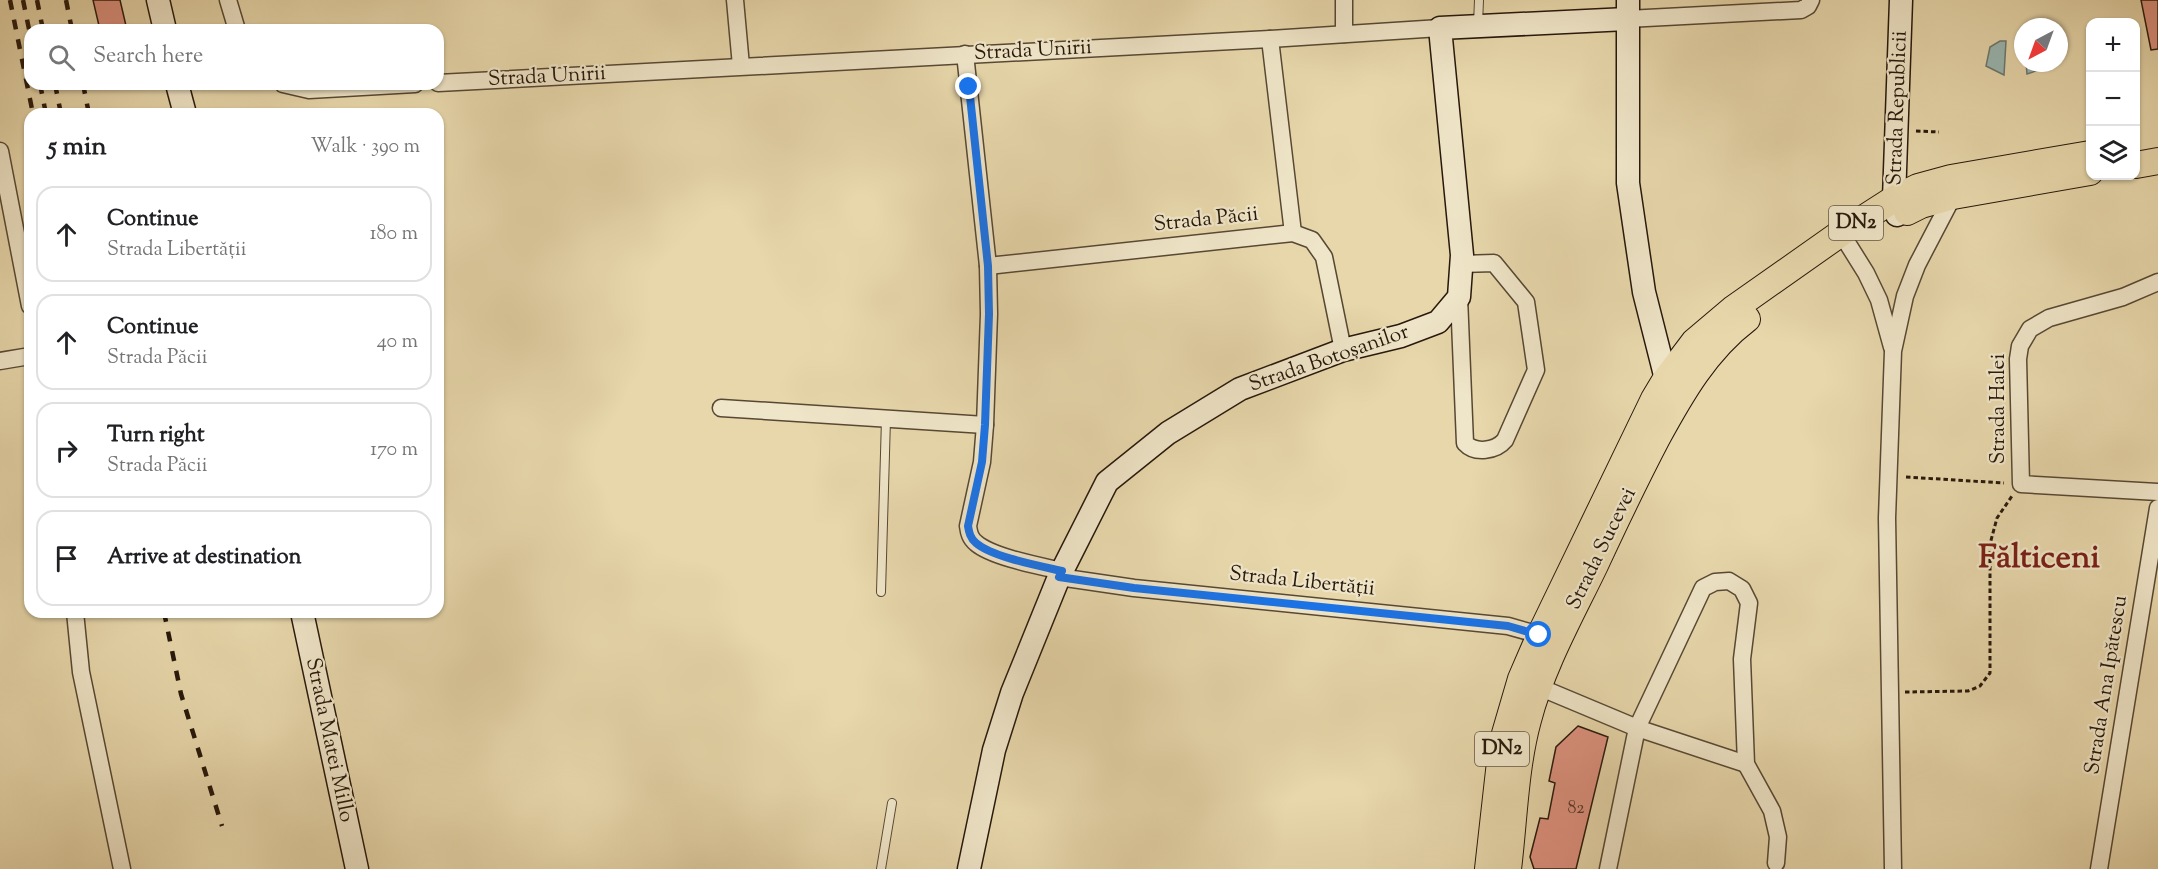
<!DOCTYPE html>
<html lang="en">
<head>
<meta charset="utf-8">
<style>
  :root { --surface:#fff; --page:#f2f2f2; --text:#202124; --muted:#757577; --line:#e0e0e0 }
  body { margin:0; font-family:"Sorts Mill Goudy",serif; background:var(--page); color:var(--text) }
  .controls { position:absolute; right:18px; top:18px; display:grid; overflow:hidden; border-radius:12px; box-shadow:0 2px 4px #0004 }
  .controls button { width:54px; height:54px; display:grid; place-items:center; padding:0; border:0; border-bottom:2px solid var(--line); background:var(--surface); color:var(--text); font:30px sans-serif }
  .compass { position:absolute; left:2014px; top:18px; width:54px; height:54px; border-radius:50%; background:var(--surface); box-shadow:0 2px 4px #0004; rotate:221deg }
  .stop { position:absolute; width:18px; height:18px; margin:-14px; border:4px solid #1a73e8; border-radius:50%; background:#fff }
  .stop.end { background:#1a73e8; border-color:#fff; box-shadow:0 2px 6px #0008 }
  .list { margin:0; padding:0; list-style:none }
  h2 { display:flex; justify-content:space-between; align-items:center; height:78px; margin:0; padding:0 24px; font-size:26px }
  h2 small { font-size:20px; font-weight:400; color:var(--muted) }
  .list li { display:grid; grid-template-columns:39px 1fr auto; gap:18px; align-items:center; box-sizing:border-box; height:96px; margin:0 12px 12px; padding:0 12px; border:2px solid var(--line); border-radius:18px }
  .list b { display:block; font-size:22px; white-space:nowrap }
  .list p { margin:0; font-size:20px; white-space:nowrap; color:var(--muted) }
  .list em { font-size:20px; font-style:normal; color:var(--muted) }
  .icon { flex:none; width:33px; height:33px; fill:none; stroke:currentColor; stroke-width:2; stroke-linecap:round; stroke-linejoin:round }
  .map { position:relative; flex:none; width:2158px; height:869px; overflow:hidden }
  .search { position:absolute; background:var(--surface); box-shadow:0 2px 4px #0004; left:24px; top:24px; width:420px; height:66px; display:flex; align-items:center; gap:15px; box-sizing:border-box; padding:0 21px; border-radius:18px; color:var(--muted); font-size:22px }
  .panel { position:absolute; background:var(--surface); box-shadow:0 2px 4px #0004; left:24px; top:108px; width:420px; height:510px; border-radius:18px }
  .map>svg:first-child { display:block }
  .water { fill:#99b8b2; stroke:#6b7870; stroke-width:1.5 }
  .building { fill:#de917f; stroke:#27180c; stroke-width:1.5 }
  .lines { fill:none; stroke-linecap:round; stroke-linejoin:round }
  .lane-casing { stroke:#574834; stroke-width:10 }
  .street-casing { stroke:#574834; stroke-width:19 }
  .secondary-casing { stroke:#27180c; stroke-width:25 }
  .primary-casing { stroke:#27180c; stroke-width:28 }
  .path { stroke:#27180c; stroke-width:3; stroke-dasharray:4.5 3; stroke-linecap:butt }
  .lane { stroke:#efe5c8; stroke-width:8 }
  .street { stroke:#efe5c8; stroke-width:16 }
  .secondary { stroke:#efe5c8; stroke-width:22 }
  .primary { stroke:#e7d7ab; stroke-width:26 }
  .rail { stroke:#27180c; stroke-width:4.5; stroke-dasharray:10 10; stroke-linecap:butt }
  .route { stroke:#1a73e8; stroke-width:8 }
  .labels { text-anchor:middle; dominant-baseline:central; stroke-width:4.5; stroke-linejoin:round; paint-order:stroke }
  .number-label { font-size:18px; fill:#553629 }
  .shield { fill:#efe5c8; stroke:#635644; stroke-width:1.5 }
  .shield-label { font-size:20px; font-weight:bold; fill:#27180c }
  .street-label { font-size:21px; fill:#27180c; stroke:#efe5c8 }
  .town-label { font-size:33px; font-weight:bold; fill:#7a1f14; stroke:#efe5c8 }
</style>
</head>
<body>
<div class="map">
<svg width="2158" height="869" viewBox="0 0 2158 869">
  <rect width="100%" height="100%" fill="#e7d7ab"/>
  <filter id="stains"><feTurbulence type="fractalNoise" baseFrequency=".00333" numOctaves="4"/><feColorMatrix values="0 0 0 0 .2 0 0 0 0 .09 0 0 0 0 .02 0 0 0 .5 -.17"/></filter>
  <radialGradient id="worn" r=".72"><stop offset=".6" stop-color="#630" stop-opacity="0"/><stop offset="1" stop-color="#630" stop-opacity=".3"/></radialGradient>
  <g class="water">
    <path d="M2000,41H2006L2004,75L1986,66L1990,47Z"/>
    <path d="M2026,63H2051V66L2027,74Z"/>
  </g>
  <g class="building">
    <path d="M93,0H120L127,30H100Z"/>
    <path d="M2141,0H2158V49L2151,50Z"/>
    <path d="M1578,726L1608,737L1576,869H1534L1530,857L1540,818L1548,819L1555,783L1549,781L1556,747Z"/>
  </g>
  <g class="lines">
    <g class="lane-casing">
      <g id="lane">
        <path d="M1478,24L1479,0"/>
        <path d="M881,592L886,419"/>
        <path d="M881,869L892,803"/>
      </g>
    </g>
    <g class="street-casing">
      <g id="street">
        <path d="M228,0L237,30"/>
        <path d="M735,0L741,66"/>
        <path d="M1344,0V34"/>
        <path d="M1627,19L1801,10L1808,6L1811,0"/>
        <path d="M1270,39L1293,233"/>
        <path d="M965,54L988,266L989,314L985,425L982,462L968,526C969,533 970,538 976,543C992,557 1040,566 1062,571"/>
        <path d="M438,83L1270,39L1440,28"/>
        <path d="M283,84L309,90L415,84"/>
        <path d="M0,151L30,306"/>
        <path d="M1841,233L1866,273L1879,300L1892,347"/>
        <path d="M988,266L1293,233L1312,240L1324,257L1343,350"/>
        <path d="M2158,282L2123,297L2049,318L2030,329L2020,346L2018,359L2021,484L2158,492"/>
        <path d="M1459,297L1465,443C1475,454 1496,451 1505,440L1536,370L1526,302L1494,263L1461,264"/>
        <path d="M0,361L30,356"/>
        <path d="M721,408L985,425"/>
        <path d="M1059,577L1134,588L1508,626L1540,635"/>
        <path d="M75,612L81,672L122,869"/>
        <path d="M1539,687L1637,728L1746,764"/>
        <path d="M1608,869L1637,728L1703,588L1715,582L1729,581L1742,589L1749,603L1742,659L1746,764L1772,811L1778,837L1776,863"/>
        <path d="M1893,869L1887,518L1893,351L1905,296L1917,265L1953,196V193"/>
        <path d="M2099,869L2158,508"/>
      </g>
    </g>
    <g class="secondary-casing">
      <g id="secondary">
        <path d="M158,0L165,30"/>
        <path d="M1628,0V183L1644,292L1666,379L1675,391"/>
        <path d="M177,84L185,114"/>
        <path d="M1897,215L1894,199L1901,0"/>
        <path d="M302,612L357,869"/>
        <path d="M969,869L994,750L1012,693L1059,577L1107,482L1168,433L1240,389L1343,350L1401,336L1438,322L1459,297L1462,255L1440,28L1627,19"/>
      </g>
    </g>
    <g class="primary-casing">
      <g id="primary">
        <path d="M2136,165L2158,161"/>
        <path d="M1907,212L1921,205L1953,196L2090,172"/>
        <path d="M1488,869L1502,744L1521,679L1540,635L1654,399L1666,379L1694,342L1733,309L1841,233L1894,199L1918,187L1951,178L2090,154"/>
        <path d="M1508,869C1514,821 1515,767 1528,720C1542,666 1571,615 1595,565C1615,522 1635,480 1657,438C1681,394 1706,350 1747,319"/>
      </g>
    </g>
    <g class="path">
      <path d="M1916,131L1939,132"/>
      <path d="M1906,477L2004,483"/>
      <path d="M1905,692L1968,691L1980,686L1990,673V544L1997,518L2012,496"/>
    </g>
    <use href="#lane" class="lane"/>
    <use href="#street" class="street"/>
    <use href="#secondary" class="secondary"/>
    <use href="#primary" class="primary"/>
    <g class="rail">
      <path d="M10,0L33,114"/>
      <path d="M23,0L30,34"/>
      <path d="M37,0L43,30"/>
      <path d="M66,0L72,30"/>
      <path d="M40,84L46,114"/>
      <path d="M55,84L61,114"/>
      <path d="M83,84L89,114"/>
      <path d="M164,612L181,694L222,826"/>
    </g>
  </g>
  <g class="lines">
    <path class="route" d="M969,87L988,266L989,314L985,425L982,462L968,526C969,532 970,538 976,543C992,557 1040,566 1062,571L1059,577L1134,588L1508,626L1539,635"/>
  </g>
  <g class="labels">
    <g class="number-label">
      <text x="1576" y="809">82</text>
    </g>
    <g class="shield">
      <rect x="1829" y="206" width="54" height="34" rx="4.5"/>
      <rect x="1475" y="732" width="54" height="34" rx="4.5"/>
    </g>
    <g class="shield-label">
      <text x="1856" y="223">DN2</text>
      <text x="1502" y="749">DN2</text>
    </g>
    <g class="street-label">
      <text transform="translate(1033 51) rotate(-3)">Strada Unirii</text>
      <text transform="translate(547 77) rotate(-3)">Strada Unirii</text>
      <text transform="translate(1898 108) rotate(-88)">Strada Republicii</text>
      <text transform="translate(1206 220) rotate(-6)">Strada Păcii</text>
      <text transform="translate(1329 359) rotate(-19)">Strada Botoșanilor</text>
      <text transform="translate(1999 409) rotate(-90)">Strada Halei</text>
      <text transform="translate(1602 549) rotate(-64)">Strada Sucevei</text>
      <text transform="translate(1302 582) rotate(6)">Strada Libertății</text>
      <text transform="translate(2107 685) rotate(-81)">Strada Ana Ipătescu</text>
      <text transform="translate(329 740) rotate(78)">Strada Matei Millo</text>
    </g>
    <g class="town-label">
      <text x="2039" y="559">Fălticeni</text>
    </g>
  </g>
  <rect width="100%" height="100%" filter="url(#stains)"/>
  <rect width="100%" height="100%" fill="url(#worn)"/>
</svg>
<div class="controls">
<button>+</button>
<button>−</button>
<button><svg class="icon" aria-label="layers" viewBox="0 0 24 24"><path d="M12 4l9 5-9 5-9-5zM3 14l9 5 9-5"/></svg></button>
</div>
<svg class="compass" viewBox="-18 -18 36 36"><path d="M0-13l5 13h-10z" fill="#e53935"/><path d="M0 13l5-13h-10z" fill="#757577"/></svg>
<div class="stop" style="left:1539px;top:635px"></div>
<div class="stop end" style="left:969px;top:87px"></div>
<div class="search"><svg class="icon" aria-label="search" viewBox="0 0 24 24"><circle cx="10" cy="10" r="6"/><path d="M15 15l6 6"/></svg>Search here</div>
<section class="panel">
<h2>5 min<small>Walk · 390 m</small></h2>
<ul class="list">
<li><svg class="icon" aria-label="ahead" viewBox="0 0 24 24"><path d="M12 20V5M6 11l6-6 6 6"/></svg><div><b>Continue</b><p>Strada Libertății</p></div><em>180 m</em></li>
<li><svg class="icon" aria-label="ahead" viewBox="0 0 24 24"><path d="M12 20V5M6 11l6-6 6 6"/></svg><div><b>Continue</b><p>Strada Păcii</p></div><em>40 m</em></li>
<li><svg class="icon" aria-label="right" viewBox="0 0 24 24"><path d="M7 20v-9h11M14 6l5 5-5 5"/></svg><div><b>Turn right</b><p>Strada Păcii</p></div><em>170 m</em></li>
<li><svg class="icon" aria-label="arrive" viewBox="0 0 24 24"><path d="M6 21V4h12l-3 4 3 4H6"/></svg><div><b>Arrive at destination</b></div></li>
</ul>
</section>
</div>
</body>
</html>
